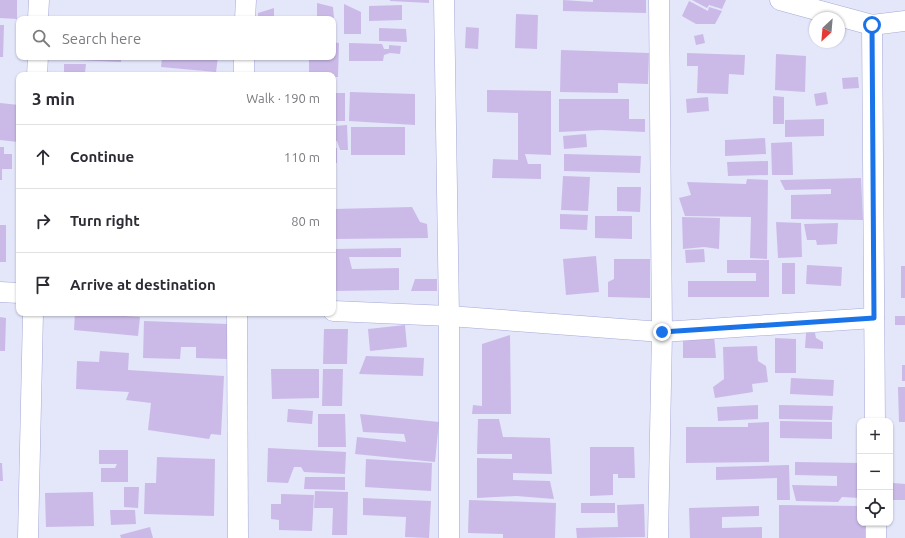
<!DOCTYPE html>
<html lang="en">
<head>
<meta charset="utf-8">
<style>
  :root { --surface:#fff; --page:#f7f7f7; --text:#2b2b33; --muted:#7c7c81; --line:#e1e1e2 }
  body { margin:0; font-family:Ubuntu,sans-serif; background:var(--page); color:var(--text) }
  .controls { position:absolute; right:12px; bottom:12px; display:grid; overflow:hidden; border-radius:8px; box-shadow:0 1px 3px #0004 }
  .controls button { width:36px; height:36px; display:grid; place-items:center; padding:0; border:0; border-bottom:1px solid var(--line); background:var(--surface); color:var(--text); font:20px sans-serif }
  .compass { position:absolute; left:809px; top:12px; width:36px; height:36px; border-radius:50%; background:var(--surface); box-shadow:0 1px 3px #0004; rotate:206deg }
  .stop { position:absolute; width:12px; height:12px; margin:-9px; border:3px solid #1a73e8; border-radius:50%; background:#fff }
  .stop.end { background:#1a73e8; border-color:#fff; box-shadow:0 1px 4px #0008 }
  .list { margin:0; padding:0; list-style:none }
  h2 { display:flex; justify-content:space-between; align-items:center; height:52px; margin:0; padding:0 16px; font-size:17px }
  h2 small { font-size:13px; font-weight:400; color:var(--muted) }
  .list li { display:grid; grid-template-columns:26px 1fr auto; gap:12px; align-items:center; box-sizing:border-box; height:64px; padding:0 16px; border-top:1px solid var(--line) }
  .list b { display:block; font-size:15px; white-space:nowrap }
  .list em { font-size:13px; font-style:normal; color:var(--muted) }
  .icon { flex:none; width:22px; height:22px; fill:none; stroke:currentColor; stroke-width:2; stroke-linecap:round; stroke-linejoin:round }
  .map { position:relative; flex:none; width:905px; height:538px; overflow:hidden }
  .search { position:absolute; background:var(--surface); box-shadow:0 1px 3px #0004; left:16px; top:16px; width:320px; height:44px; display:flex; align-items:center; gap:10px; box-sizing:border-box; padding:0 14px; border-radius:8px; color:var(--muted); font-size:15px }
  .panel { position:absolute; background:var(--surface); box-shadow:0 1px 3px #0004; left:16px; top:72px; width:320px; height:244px; border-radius:8px }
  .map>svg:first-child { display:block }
  .building { fill:#cbbae8 }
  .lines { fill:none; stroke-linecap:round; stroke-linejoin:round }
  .street-casing { stroke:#a6a9d7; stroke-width:21 }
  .street { stroke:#fff; stroke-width:20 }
  .route { stroke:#1a73e8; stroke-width:5 }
</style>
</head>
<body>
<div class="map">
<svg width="905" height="538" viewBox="0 0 905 538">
  <rect width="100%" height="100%" fill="#e4e6fa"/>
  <g class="building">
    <path d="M0,0H17V19L0,18Z"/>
    <path d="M390,0H429V3L390,1Z"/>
    <path d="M563,0L593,2V0H646V13L563,11Z"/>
    <path d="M692,0H726L722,9L709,5L707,8Z"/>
    <path d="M689,1L708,11L709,7L722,11L715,24H696L682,16Z"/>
    <path d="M317,3L333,7L334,19H317Z"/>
    <path d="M344,4L361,12V34H344Z"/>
    <path d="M402,5V20L369,21V6Z"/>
    <path d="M274,8V19H258V13Z"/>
    <path d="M516,14L538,15L537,49L515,48Z"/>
    <path d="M0,25H4L3,57H0Z"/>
    <path d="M466,27L479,28L478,49L465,48Z"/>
    <path d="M379,28L406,29L407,42L379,41Z"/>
    <path d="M703,34L705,43L696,45L694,36Z"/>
    <path d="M333,42L339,43L338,77H333V75H309V57H333Z"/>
    <path d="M349,43L382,44L384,49H389V45L401,46L400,54L390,53L384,55L383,61H349Z"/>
    <path d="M561,50L649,53L648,84L618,83V93L560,92Z"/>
    <path d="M687,53L745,55L744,75L729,74L728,94L697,93L698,66H687Z"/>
    <path d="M776,54L806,56L805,92L775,90Z"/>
    <path d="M76,57H121V62L76,60Z"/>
    <path d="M162,57H218L216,72L161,67Z"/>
    <path d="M64,64H86L85,72L123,73V75H64Z"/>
    <path d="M153,72L180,74V75H153Z"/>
    <path d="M858,77L859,88L843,89L842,78Z"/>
    <path d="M487,90L551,91V155L525,154L528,164H541V179L492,178L493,159L518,160V113L487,112Z"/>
    <path d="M350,92L415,94V125L349,121Z"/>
    <path d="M826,92L828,104L816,106L814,94Z"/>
    <rect x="333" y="93" width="12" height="28"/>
    <path d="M773,96L784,97V124H773Z"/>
    <path d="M708,97L709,111L687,113L686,99Z"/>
    <path d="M559,99H629V119H645V132L602,130L559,132Z"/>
    <path d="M0,103L19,105L18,142L0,140Z"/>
    <path d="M824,119V136L785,137V120Z"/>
    <path d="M347,125L348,150H340L337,141H333V126Z"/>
    <rect x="351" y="127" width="54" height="28"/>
    <path d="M586,134L587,147L564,149L563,136Z"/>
    <path d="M765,138L766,154L725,156V140Z"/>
    <path d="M792,142L793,175H772L771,143Z"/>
    <path d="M0,147H4V154H12V169H2V180H0Z"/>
    <rect x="333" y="148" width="4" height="15"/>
    <path d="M564,154L641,156L640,173L564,171Z"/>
    <path d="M768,161V175L728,176L727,162Z"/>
    <path d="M563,176L590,177L588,211L561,210Z"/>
    <path d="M861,178L863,220L791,219V195L831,194V189L785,190L780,180Z"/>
    <path d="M747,179L768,180L767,259L750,258L751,217L685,216L679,198L691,195L687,182L746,184Z"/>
    <path d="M617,187H641L640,212L617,211Z"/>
    <path d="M412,207L420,222L427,224L428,238L333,239V209Z"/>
    <path d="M560,214L588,215L587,230L560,229Z"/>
    <path d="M595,216H632V239L595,238Z"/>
    <path d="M682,217L720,218L719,249L704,247L683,249Z"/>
    <path d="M776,222L801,223L802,257L778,258Z"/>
    <path d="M838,223L837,244L817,245L816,240H807L804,224Z"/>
    <rect x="0" y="225" width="6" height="37"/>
    <path d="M401,248V257H349L352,269L399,268V290L333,291V249Z"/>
    <path d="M704,249L705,262L686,263L685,250Z"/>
    <path d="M596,256L599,292L566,295L563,259Z"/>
    <path d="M614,259H650V298L608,297V282L614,279Z"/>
    <path d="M727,260H769V297H688V281H756V273H727Z"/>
    <rect x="782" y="263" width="13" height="31"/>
    <path d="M807,265L842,267L841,286L806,284Z"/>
    <rect x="901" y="266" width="4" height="32"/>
    <path d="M415,279H437V291H411Z"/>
    <path d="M75,313L140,317L138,336L74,330Z"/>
    <rect x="895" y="316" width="10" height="9"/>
    <path d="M0,317L6,318L5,351H0Z"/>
    <path d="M144,321L228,324L227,359L196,358V347H181L180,359L143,358Z"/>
    <path d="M405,325L407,347L370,351L368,329Z"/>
    <path d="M324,329H348L347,364H323Z"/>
    <path d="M806,333H815L816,338L823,342V349L805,348Z"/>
    <path d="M510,335L511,414H472L473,405L482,406V344Z"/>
    <path d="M714,335L716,358H683V338Z"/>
    <path d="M775,338L796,339V373H775Z"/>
    <path d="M757,346L758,361L766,366L768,382L752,384L753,392L715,398L713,387L724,379L723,347Z"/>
    <path d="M100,351L129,353L128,370L224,376L221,435L211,434L209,439L148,430L151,403L126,400L129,392L76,389L77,361L99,362Z"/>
    <path d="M366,356L424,358L423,376L359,374Z"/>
    <rect x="902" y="365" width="3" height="16"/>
    <path d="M271,369H319V398L272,399Z"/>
    <path d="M323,369H343L342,406H322Z"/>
    <path d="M791,378L834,380L833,396L790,394Z"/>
    <path d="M898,387H905V422H899Z"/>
    <path d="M758,405V419L718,421L717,407Z"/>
    <path d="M779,405L833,406L832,420L779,419Z"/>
    <path d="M288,409L313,411L312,424L287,422Z"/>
    <path d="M318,414H345L346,447H318Z"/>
    <path d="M360,414L439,422L435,462L355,454L357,437L406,442L404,434L363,432Z"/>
    <path d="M478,419H499L503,437L550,438L552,474L513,473V480L550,481L554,499L516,496L477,498V458L512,459V454H477Z"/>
    <path d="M780,421L832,422V439L780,438Z"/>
    <path d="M769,422V462L686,463V427H748V423Z"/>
    <path d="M590,447H634L635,478H618V474H613V495L590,496Z"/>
    <path d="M268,448L346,452L345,474L304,472L301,467H294L288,483L267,482Z"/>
    <path d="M99,450H128V482H101V468H115L117,464H99Z"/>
    <path d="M157,457L215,459L214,516L144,514L145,483H156Z"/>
    <path d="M366,459L432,463L431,491L365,487Z"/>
    <path d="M795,462L860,463V498L842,497L838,502L796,501L792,485L837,486V476L795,475Z"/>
    <path d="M0,463H2L3,481H0Z"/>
    <path d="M789,465L790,500H777V478L716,480V467Z"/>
    <path d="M305,477H345V490L304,489Z"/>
    <path d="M893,483L905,484V500H893Z"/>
    <path d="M124,487H139L138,508L124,507Z"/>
    <path d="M315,491L348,492L347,535H332L333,508H314Z"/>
    <path d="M93,492L94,526L46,527L45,493Z"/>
    <path d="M281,494L314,495L312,531L279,530V520L271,519V504H281Z"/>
    <path d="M363,498L431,501L429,538L405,537L406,517L363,515Z"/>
    <path d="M469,500L556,503L555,538H503V534L468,533Z"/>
    <rect x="581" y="503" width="34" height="10"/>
    <path d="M644,504L645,537L577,538L576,528L618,527L617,505Z"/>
    <path d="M779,505L860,506V523H865V538H779Z"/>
    <path d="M759,506V516L722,517V528L762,527V538H690L689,508Z"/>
    <path d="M110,510H135L136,524L111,525Z"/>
    <path d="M150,527L153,538H121L120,535Z"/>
  </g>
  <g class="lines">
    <g class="street-casing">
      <g id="street">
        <path d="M444,0L449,316V538"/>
        <path d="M780,0L872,25L905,21"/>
        <path d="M38,19L39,0"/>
        <path d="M245,19L246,0"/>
        <path d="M872,25L875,421"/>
        <path d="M37,75L38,57"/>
        <path d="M244,75V57"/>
        <path d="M0,292L19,293"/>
        <path d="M333,311L449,316L662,332L874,318"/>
        <path d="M237,313L238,538"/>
        <path d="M876,523V538"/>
        <path d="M28,538L33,313"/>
        <path d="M658,538L662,332L659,0"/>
      </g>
    </g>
    <use href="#street" class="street"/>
  </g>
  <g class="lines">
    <path class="route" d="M662,332L874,318L872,25"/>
  </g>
</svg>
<div class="controls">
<button>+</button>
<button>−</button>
<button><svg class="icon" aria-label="locate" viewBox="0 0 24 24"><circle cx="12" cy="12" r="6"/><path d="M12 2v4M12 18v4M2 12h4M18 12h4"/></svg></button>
</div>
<svg class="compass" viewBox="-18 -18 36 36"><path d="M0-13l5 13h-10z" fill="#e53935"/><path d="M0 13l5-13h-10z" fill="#7c7c81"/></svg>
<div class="stop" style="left:872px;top:25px"></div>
<div class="stop end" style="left:662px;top:332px"></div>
<div class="search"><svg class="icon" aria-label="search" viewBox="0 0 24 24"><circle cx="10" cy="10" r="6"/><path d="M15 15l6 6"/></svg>Search here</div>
<section class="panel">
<h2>3 min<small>Walk · 190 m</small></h2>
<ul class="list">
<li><svg class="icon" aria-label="ahead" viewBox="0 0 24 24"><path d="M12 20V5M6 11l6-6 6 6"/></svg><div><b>Continue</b></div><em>110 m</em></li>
<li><svg class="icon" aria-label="right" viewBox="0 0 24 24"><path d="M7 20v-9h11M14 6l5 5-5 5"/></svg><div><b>Turn right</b></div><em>80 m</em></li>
<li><svg class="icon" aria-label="arrive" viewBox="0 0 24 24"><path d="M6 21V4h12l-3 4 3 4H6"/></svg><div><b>Arrive at destination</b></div></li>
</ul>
</section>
</div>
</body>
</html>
